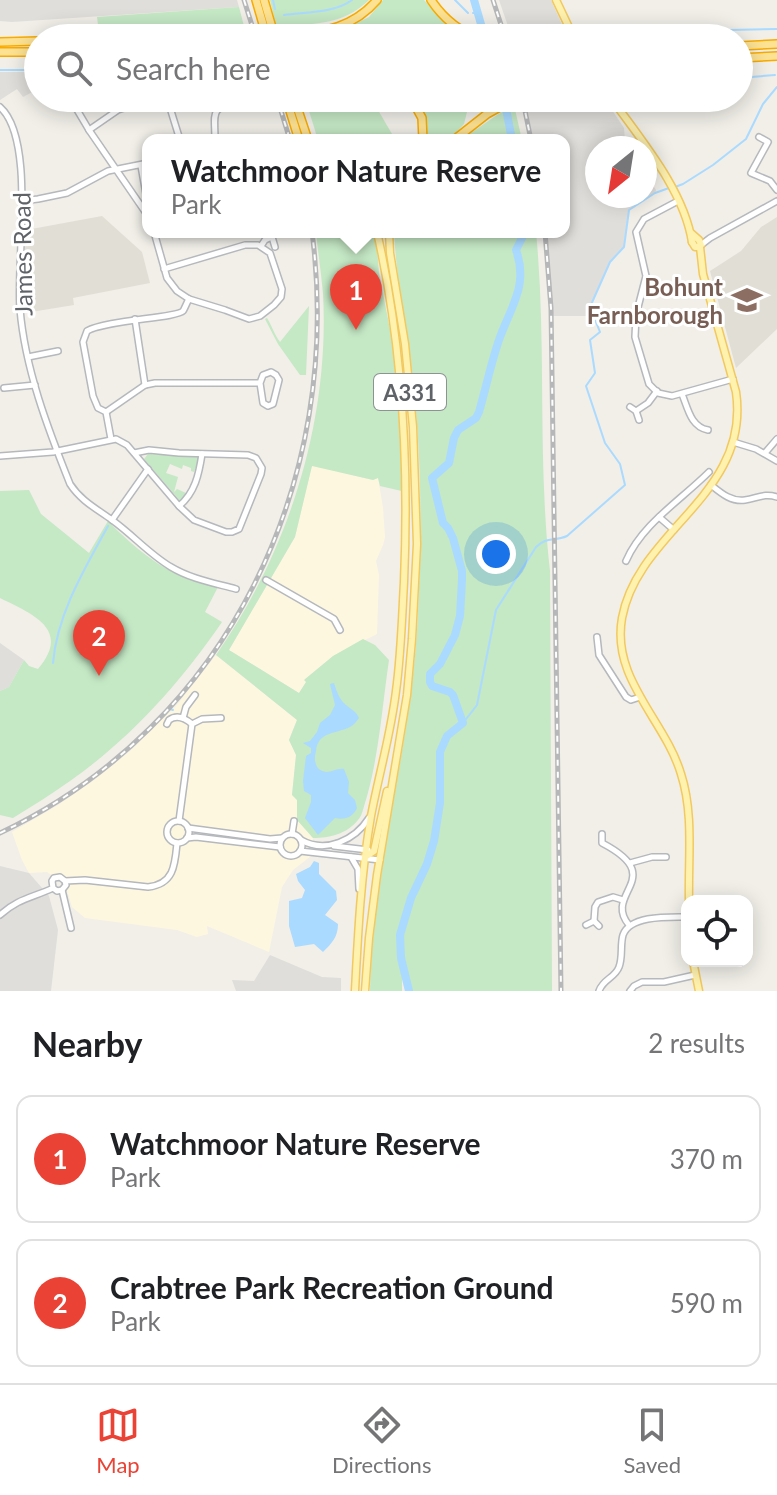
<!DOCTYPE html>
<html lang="en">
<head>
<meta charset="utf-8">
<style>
  :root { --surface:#fff; --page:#f2f2f2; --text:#202124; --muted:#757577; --line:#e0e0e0; --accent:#ea4335 }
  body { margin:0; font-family:Lato,sans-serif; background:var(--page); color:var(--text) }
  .controls { position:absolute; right:24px; bottom:24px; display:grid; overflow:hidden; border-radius:16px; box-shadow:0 4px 20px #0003 }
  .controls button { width:72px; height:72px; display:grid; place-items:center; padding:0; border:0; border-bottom:2px solid var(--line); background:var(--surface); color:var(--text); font:40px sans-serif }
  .compass { position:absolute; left:585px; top:136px; width:72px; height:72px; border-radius:50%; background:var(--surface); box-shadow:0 4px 20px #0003; rotate:210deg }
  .you { position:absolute; left:496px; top:554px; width:28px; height:28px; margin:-20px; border:6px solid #fff; border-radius:50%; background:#1a73e8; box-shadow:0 0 0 12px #1a73e833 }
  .badge { display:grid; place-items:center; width:52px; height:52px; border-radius:50%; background:var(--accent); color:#fff; font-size:26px; font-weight:700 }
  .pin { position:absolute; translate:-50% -66px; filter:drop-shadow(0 2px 4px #0008) }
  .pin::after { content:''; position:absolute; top:42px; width:28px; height:24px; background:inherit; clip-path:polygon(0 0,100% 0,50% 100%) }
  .popup { position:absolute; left:142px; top:134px; width:428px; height:104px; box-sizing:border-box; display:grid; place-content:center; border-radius:16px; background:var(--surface); filter:drop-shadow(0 2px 6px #0005); font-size:26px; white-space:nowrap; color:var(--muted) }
  .popup b { font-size:30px; color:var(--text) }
  .popup::after { content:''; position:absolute; left:50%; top:100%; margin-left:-16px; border:16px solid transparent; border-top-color:var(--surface) }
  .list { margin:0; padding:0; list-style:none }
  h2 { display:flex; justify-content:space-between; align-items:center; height:104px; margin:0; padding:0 32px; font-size:34px }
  h2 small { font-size:26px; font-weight:400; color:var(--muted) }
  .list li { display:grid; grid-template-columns:52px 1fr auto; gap:24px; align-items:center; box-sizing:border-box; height:128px; margin:0 16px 16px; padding:0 16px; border:2px solid var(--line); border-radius:16px }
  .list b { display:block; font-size:30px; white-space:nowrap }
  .list p { margin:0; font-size:26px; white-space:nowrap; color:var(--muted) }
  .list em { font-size:26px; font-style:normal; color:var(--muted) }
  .icon { flex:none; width:44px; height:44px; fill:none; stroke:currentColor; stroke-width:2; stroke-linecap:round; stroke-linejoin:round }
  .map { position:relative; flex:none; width:777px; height:991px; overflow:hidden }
  .search { position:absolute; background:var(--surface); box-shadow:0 4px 20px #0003; left:24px; right:24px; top:24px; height:88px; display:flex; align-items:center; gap:20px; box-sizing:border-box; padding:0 28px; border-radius:44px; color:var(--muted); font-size:30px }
  .sheet { height:392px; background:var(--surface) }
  nav { display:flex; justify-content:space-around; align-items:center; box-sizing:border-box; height:112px; border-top:2px solid var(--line); background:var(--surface); font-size:22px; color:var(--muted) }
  nav a { display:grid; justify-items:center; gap:4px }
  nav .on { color:var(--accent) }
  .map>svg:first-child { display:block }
  .commercial { fill:#fef7e0 }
  .industrial { fill:#e0deda }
  .education { fill:#e1ded6 }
  .green { fill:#c5e8c5 }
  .water { fill:#aadaff }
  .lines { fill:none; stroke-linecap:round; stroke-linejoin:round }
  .stream { stroke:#aadaff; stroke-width:2 }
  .river { stroke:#aadaff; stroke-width:8 }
  .minor-casing { stroke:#b5b8bc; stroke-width:8 }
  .major-casing { stroke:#f2c960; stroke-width:9 }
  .highway-casing { stroke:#f9ab00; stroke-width:10 }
  .minor { stroke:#fff; stroke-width:5 }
  .major { stroke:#fff2af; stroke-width:6 }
  .highway { stroke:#fde293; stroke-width:7 }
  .rail-casing { stroke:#b6b7b8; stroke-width:5 }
  .rail { stroke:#fff; stroke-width:2; stroke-dasharray:6; stroke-linecap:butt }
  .highway-bridge-casing { stroke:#f9ab00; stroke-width:10; stroke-linecap:butt }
  .highway-bridge { stroke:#fde293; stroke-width:7 }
  .labels { text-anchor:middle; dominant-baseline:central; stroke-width:6; stroke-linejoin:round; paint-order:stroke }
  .shield { fill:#fff; stroke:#8f9295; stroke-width:2 }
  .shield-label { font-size:22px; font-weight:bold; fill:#5f6368 }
  .street-label { font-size:24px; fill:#5f6368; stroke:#fff }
  .education-label { font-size:24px; font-weight:bold; fill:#785e54; stroke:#fff; text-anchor:end }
</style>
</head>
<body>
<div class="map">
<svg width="777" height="991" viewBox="0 0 777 991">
  <rect width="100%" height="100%" fill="#f1efe8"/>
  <g class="commercial">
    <path d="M312,465L373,480L378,478L383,508L385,537L383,545L376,561L379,575L377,634L333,656L305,679L307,681L299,693L229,650L295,537Z"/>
    <path d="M216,655L297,720L289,740L296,755L292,794L297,800V820L313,838L311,856L293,870L282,887L269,952L207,926L208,934L197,937L177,930L85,918L72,907L65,884L47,872L29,873L22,860L12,832L58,805L94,780L129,752L176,706Z"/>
  </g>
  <g class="industrial">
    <path d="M0,0H237L239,7L12,22L0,21Z"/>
    <path d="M499,0H551L568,38H508L507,36L510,32Z"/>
    <path d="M0,72H29L38,85V89L23,97L17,89L0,100Z"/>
    <path d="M525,98H604L624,128L625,141L629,148H597V196H645V173L656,190L655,193L629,210L624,247L610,262L590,307L594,316H553L547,232H564V140H533Z"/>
    <path d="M0,643L24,660L9,687L0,691Z"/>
    <path d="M0,866L29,873L49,896L58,930L51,991H0Z"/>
    <path d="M270,955L322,977L341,978V991H236L232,980L254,981Z"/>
  </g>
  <g class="education">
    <path d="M102,216L142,252L150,283L73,298L74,305L25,313L23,288L26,230Z"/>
    <path d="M777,217V329L736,368L710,271L741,251L761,227Z"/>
  </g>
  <g class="green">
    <path d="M270,0H369C342,26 312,24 276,26Z"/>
    <path d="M383,0H424L445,23L465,38H327L369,17Z"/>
    <path d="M239,7L245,30L99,33L97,17Z"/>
    <path d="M305,98H371L392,134V140H318Z"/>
    <path d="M416,98H448L449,109L456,108L467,112L464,124L449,140H428L425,115Z"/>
    <path d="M514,105L522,140H461L497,115Z"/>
    <path d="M316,232H373L377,248L379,273L393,345L401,415L406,492L380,486L378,478L373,480L312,466L295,537L229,650L299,693L306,682L304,680L333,656L363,639L375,645L389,660C382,707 379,757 365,803C363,809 362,816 358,820C347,834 329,838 313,838L297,820V800L292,795L296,755L289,740L297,720L216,655C289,551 330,420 323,293C321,272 318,252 316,232Z"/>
    <path d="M394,232H536C547,345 537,458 550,571L552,991H406V979L402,976V991H370C373,863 413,740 418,612C421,546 422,479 416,412C411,352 397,292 394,232Z"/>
    <path d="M309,306L306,375H300L278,344L265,319L267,318C272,326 274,334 280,342Z"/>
    <path d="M148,454L200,457L194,472L191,471V468L183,465L182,469L170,464L166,473L178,477L174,492L177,489L186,493L181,502L144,459Z"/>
    <path d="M29,490L41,514L89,553L108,521C139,553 173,580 218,587L205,612L222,622C180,683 131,738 70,781C52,794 32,806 13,818L0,815V691L9,687L24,660L29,666L38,669C72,629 32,614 0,598V491Z"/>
  </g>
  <g class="water">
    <path d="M334,683C337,692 339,699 346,705C352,710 356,711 359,718C356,722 354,725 350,727C336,734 318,731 316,751C315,756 314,760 316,764C317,769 321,771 326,772C333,772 337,768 344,769L349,782L348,793L355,800L357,808C352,818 345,820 335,818L318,835L305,818L311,802V795L304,791L303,781L306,756L311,753V748L303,743L310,741L317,732L320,723L330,715L335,705L330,684Z"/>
    <path d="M314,861L319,863V874L336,891L337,900L325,915L338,924C338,937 332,943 323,952L314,944L295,947L289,926V901L302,898L305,890L298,881L296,874L310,867Z"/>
  </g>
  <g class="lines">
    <g class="stream">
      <path d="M273,0L275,9"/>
      <path d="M455,0L468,13"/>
      <path d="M473,13H478"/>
      <path d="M284,15C306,12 335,13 352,0"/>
      <path d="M593,33L777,29"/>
      <path d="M0,70H38"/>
      <path d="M739,78L775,75"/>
      <path d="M675,187L683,184L713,165L746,139L763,104L777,87"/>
      <path d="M53,663C57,614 85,568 108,526"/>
      <path d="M170,709L173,710"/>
      <path d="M463,723L477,705L496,610L536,547C547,536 554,542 567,536L625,485L620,464L605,443L586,386L595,373L590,340L600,332L590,307L610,262L624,247L629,210L655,193L669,188"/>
    </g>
    <g class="river">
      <path d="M474,0L485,38"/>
      <path d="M504,98L512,140"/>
      <path d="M409,991L401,958L400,935L411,898L427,864L434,841L440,803V752L447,736L463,723L453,695L450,692L432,686L430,682V674L440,664L455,635L460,616L462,580V571L453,538L448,528L443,523L432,478L449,463L454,438L458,430L476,418L479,412C486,388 491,363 499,340C510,308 529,286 516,250L523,236L522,232"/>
    </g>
    <g class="minor-casing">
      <g id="minor">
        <path d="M70,98L89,130L148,216"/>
        <path d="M167,98L180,140"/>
        <path d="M48,101L53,98"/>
        <path d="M0,107C36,139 16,262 20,309C25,369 48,429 70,484C81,501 97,509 112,520C133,535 149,554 171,567C191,579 214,583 236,589"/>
        <path d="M89,130L118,110L154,98"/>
        <path d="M759,137L768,142L751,173L770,181L777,190"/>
        <path d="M215,140C215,112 209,110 238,100L240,103"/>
        <path d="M141,166L148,205"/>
        <path d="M22,201L38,199L67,193L108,171L148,163"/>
        <path d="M678,201L644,219L636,232L646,276L636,315L635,337L649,384L658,393L672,396L733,379"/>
        <path d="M154,232L167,278L177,291L189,299L225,310L249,319L260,316L274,305L281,297L282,289L270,253L258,245H245L164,269"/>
        <path d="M272,237L275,247"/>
        <path d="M701,245L710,238L777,201"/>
        <path d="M261,246L265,240L272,237L274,232"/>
        <path d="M135,319L145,385"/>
        <path d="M28,357L58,351"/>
        <path d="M4,388L35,385"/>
        <path d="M682,394C688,409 691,427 708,430"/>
        <path d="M630,407L636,411L639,420"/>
        <path d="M636,411L648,403L657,391"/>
        <path d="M106,412L145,385L155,383H260L263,375L271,372L276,375L279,380L273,404L268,406L263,403L260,383"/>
        <path d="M111,439L106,412L98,408L93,396L83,342L87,331C106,320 176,318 183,311C184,310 188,300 189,299"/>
        <path d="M733,442L756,449L777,461"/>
        <path d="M765,453L777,439"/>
        <path d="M0,456L53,452L116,439L127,445L179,506L194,520L226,532H232L239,529L261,474L262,468L256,458L248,455L179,453L149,450L134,453"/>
        <path d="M711,485C721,493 731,502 745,500C758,498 764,493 777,497"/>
        <path d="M179,506C195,493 199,474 202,454"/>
        <path d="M659,517L674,530"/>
        <path d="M112,520L148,469"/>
        <path d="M626,561C642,524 681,500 709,472"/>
        <path d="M266,580L334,619L340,630"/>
        <path d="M597,637L599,655L626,697L631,700L640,697"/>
        <path d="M183,718L186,707L195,695"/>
        <path d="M167,724L169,720C177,714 185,718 192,724"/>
        <path d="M179,821L192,724L202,719L221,718"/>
        <circle cx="178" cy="832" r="11"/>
        <path d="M188,828L270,839L282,838"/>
        <circle cx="291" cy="845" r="11"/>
        <path d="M292,834L294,821"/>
        <path d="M602,834V843C669,878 602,893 629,925"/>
        <path d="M187,838L196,837L280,847"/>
        <path d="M301,840C326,854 355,840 369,818"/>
        <path d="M334,846L368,850"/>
        <path d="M300,851L380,860"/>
        <path d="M351,857L358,869L359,889"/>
        <path d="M630,863L652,857H666"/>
        <path d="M65,881L85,880L148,887C174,884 175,865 177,843"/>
        <path d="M62,890L71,928"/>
        <path d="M0,915C19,898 32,898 53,888L57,891L62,890L66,885L65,881L60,877L54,878L52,881L53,888"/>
        <path d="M594,921L595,907L598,902L613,897L623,900"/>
        <path d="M586,925L594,921L599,926"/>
        <path d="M599,991C603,979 615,978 619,967C623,957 620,945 623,935C630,915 669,917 687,917"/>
        <path d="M630,991L634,986L642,982H664L695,975"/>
      </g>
    </g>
    <g class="major-casing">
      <g id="major">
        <path d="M556,0L574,38"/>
        <path d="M611,98C641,140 684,190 692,242"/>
        <path d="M691,233L699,240L701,245L699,247H695L692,242"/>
        <path d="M365,857L374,851L387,791"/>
        <path d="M689,901C688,860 694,814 681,774C665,720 611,679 622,618C638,530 751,495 736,392L703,274L700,247"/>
        <path d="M693,961L699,991"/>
        <path d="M355,991C358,932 361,874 371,816C379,774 391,733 396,691C401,655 402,618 404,582C409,465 403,347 377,232"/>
        <path d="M365,991L369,938L377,875L407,695L412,639L417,544L413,427L405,344L390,253L389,232"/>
      </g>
    </g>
    <g class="highway-casing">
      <g id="highway">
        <path d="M256,0L267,38"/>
        <path d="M264,0L275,38"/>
        <path d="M431,0C443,18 458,31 479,38"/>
        <path d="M291,34C324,33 354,27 377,0"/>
        <path d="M190,38L245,35"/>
        <path d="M0,42L38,41"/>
        <path d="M739,46L777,44"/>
        <path d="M0,52H38"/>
        <path d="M739,58L777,56"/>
        <path d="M286,98L299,140"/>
        <path d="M294,98L308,140"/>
        <path d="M411,98L422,118L423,140"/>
        <path d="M454,140L487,114L516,98"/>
      </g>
    </g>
    <use href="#minor" class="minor"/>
    <use href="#major" class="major"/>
    <use href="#highway" class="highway"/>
    <g class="rail-casing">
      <g id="rail">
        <path d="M244,0L256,38"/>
        <path d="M493,0L505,37"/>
        <path d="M277,98L290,140"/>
        <path d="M523,101L531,140"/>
        <path d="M545,232L551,308L561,991"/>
        <path d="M0,833C230,724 344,479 312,232"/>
      </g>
    </g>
    <use href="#rail" class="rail"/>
    <g class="highway-bridge-casing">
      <path id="highway-bridge" d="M245,35L291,34"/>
    </g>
    <use href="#highway-bridge" class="highway-bridge"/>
  </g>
  <defs>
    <g id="school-bare" transform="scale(2.4)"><path d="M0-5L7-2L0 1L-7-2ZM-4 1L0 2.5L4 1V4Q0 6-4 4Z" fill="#8d6e63" stroke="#fff" stroke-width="2.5" paint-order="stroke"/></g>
  </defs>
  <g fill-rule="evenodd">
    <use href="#school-bare" x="747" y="300"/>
  </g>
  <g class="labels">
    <rect class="shield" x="374" y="374" width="72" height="36" rx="6"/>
    <g class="shield-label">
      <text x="410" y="392">A331</text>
    </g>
    <g class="street-label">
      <text transform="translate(22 254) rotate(-91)">James Road</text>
    </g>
    <g class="education-label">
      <text x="723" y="286">Bohunt<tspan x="723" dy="28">Farnborough</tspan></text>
    </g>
  </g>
</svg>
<div class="controls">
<button><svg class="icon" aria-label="locate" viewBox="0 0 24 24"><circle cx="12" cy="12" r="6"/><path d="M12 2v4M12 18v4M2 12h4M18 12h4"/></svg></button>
</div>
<svg class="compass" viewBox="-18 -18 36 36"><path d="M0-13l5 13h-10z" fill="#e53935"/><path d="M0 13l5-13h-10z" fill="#757577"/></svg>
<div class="you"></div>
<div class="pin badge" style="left:356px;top:330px">1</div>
<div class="popup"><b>Watchmoor Nature Reserve</b>Park</div>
<div class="pin badge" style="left:99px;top:676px">2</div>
<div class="search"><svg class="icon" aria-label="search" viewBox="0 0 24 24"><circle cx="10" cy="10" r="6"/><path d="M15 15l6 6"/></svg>Search here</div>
</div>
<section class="sheet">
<h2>Nearby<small>2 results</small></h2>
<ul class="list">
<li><span class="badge">1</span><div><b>Watchmoor Nature Reserve</b><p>Park</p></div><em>370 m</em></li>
<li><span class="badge">2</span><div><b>Crabtree Park Recreation Ground</b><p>Park</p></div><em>590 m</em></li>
</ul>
</section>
<nav>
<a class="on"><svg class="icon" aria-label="map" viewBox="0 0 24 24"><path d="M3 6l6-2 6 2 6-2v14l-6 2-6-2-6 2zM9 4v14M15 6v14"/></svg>Map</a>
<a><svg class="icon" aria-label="directions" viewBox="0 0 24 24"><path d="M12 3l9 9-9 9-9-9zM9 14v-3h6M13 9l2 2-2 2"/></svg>Directions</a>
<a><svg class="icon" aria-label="saved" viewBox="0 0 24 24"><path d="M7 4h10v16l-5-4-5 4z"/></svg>Saved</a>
</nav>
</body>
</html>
